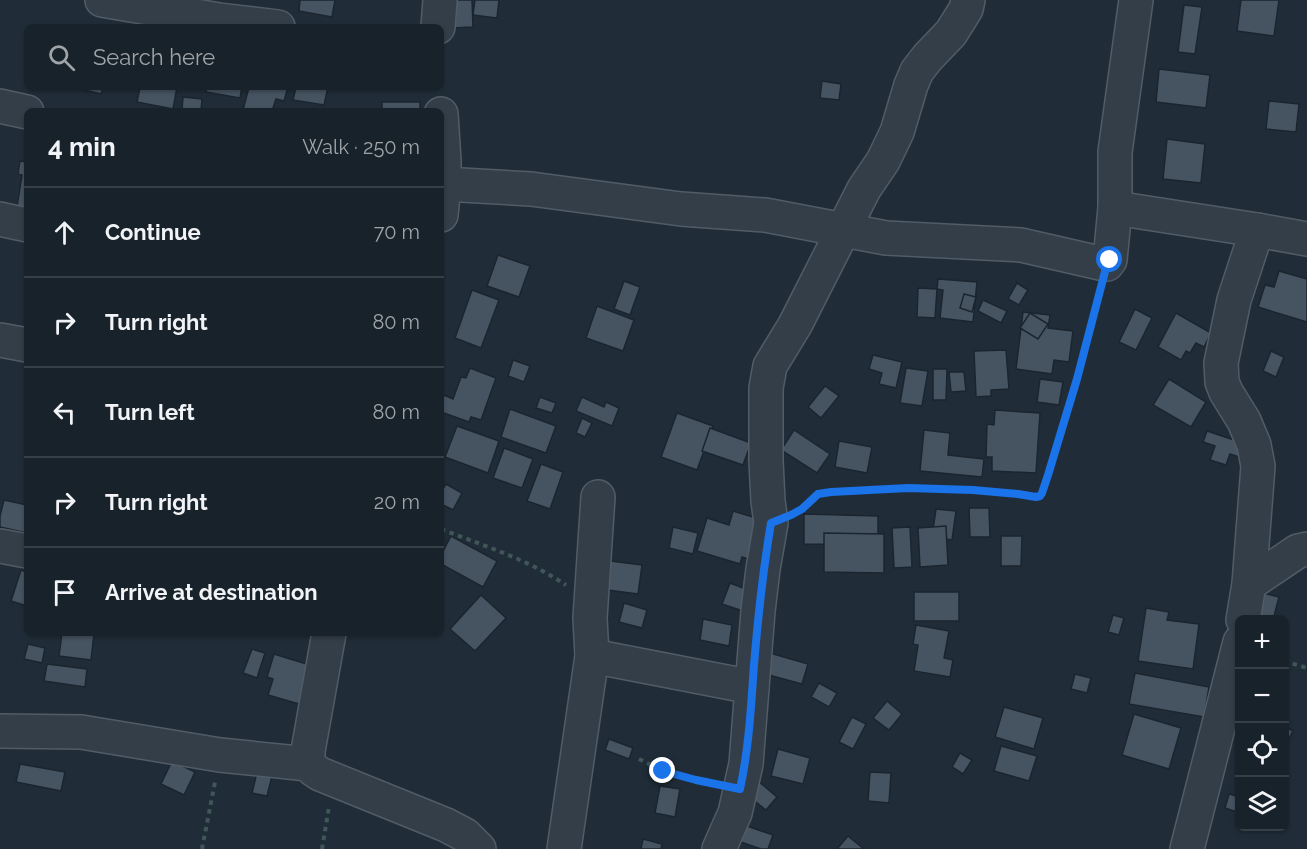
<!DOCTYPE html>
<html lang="en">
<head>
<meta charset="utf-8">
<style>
  :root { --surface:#18222a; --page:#252f36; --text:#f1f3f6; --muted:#9fa4a8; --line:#363f47 }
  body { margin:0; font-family:Raleway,sans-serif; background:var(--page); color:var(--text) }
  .controls { position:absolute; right:18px; bottom:18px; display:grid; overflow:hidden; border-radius:9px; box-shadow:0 2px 4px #0004 }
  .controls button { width:54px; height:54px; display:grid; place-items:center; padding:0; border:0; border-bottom:2px solid var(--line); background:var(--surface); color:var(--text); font:30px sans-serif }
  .stop { position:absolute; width:18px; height:18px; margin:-14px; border:4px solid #1a73e8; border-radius:50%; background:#fff }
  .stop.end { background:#1a73e8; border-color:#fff; box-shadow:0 2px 6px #0008 }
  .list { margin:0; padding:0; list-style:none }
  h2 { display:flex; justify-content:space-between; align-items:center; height:78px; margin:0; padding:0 24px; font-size:26px }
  h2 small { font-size:20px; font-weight:400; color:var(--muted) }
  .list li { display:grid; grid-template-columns:39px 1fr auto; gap:18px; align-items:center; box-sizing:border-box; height:90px; padding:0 24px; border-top:2px solid var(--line) }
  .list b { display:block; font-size:22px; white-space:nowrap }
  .list em { font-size:20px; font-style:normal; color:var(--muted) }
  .icon { flex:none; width:33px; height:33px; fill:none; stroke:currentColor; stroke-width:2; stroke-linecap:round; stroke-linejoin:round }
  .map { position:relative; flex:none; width:1307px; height:849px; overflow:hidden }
  .search { position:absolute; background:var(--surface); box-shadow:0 2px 4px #0004; left:24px; top:24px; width:420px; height:66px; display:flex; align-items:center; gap:15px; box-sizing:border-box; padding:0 21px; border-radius:9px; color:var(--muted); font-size:22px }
  .panel { position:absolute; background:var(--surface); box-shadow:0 2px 4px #0004; left:24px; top:108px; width:420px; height:528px; border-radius:9px }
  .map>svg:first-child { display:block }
  .building { fill:#465462; stroke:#1b252f; stroke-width:1.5 }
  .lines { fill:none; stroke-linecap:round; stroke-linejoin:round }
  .minor-casing { stroke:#515c66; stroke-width:36 }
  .path { stroke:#405657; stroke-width:4; stroke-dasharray:4.5 4.5; stroke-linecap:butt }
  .minor { stroke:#343e49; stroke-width:33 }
  .route { stroke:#1a73e8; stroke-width:8 }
</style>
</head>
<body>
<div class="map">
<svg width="1307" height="849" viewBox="0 0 1307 849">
  <rect width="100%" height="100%" fill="#202d38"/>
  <g class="building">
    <path d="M300,0H335L332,17L299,11Z"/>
    <path d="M452,0H472L473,27L452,28Z"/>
    <path d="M475,0H499L497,18L473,15Z"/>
    <path d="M1241,0H1279L1274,36L1237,31Z"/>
    <path d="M1184,5L1202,7L1195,54L1178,52Z"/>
    <path d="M1159,69L1210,75L1206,108L1156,102Z"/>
    <path d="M822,81L841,84L839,100L820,98Z"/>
    <path d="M77,87H103L101,94L76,88Z"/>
    <path d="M140,87H177L173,109L137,102Z"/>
    <path d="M207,87H242L240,98L206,92Z"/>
    <path d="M249,87H288L284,101L276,99L272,111H245L243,110Z"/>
    <path d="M296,87H328L324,105L293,100Z"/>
    <path d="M183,97L202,99L201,111L182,110Z"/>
    <path d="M1269,101L1299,104L1296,132L1266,129Z"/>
    <rect x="382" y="102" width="38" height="9"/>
    <path d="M1167,139L1205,144L1201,183L1163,179Z"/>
    <path d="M20,161L27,162V208L17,207L22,175L18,174Z"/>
    <path d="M498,255L530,266L519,297L487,286Z"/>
    <path d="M1279,271L1307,279V322L1258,307L1265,285L1274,287Z"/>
    <path d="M938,279L977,282L973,322L940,318L943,290L937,289Z"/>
    <path d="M624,281L640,287L630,315L614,309Z"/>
    <path d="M1017,283L1028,290L1019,305L1008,299Z"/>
    <path d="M918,288L937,289L935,318L917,317Z"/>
    <path d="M472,290L499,300L481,348L455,338Z"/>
    <path d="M964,294L976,297L972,312L960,308Z"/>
    <path d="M983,300L1007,311L1001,323L978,311Z"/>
    <path d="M597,306L634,320L623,351L586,338Z"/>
    <path d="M1135,309L1152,318L1136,350L1119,342Z"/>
    <path d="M1023,312L1050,315L1048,328L1073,331L1069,362L1054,360L1052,374L1016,369Z"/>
    <path d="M1030,313L1048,324L1038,339L1020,328Z"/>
    <path d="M1176,313L1211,333L1204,347L1196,343L1190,353L1186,351L1181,360L1158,347Z"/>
    <path d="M1006,350L1009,389L991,390V396L976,397L974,351Z"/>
    <path d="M1271,351L1284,357L1276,377L1263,371Z"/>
    <path d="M873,355L902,362L896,388L879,384L882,373L869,369Z"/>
    <path d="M513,360L530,366L524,382L508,376Z"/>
    <path d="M470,368L496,378L481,420L471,417L469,422L441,412V404L444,395L453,399L461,377L466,378Z"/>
    <path d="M906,368L928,371L922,406L900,403Z"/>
    <path d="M933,369H947L946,400H933Z"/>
    <path d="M949,372H964L966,391L951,392Z"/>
    <path d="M1040,379L1063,382L1059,405L1037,402Z"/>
    <path d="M1169,379L1206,402L1191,427L1153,405Z"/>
    <path d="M825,386L839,396L821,418L808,407Z"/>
    <path d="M540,397L556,403L552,413L536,408Z"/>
    <path d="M582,397L604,407L606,402L619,408L612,426L576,411Z"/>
    <path d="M510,409L556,426L546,453L501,437Z"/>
    <path d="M995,410L1040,413L1036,473L992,471V457H986L987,424L994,425Z"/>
    <path d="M677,413L713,426L697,470L661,457Z"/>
    <path d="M582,418L592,423L585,437L576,433Z"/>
    <path d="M457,426L499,441L488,473L445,457Z"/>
    <path d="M710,428L751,443L743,465L702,451Z"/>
    <path d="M794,430L830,454L817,473L781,450Z"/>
    <path d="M924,430L950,433L948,455L984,459L982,477L920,471Z"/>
    <path d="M1207,431L1249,445L1245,459L1230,454L1226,465L1210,460L1215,446L1203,442Z"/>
    <path d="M839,441L872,447L867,473L835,467Z"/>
    <path d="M504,448L533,459L522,488L493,478Z"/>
    <path d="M541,464L563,472L550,509L527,501Z"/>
    <path d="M446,484L462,493L453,510L441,504V492Z"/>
    <path d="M4,500L27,505V533L0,527V516Z"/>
    <path d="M969,508H989L990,537H970Z"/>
    <path d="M936,509L956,511L952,540L932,537Z"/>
    <path d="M733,511L763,520L754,538L748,559L742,557L740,564L697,551L707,518L729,525Z"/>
    <path d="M804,514L878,516V545L804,544Z"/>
    <path d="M946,526L948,565L920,567L918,528Z"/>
    <path d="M673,527L698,533L693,554L669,548Z"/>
    <path d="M910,527L912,567L894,568L892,528Z"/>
    <path d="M824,533L884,534V573L824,572Z"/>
    <path d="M451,536L497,561L483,587L441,564V555Z"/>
    <path d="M1001,536H1022L1021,566H1001Z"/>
    <path d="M603,560L642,565L638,594L600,589Z"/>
    <path d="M21,570L27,572V606L11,601Z"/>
    <path d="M730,583L756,593L749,613L722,604Z"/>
    <rect x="914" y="592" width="45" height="29"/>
    <path d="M1259,592L1279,597L1273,620H1251Z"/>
    <path d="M481,595L506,618L475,651L450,629Z"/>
    <path d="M624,603L647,610L642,628L619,622Z"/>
    <path d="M1146,608L1169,612L1167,620L1199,624L1193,669L1138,661Z"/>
    <path d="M1113,615L1124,618L1119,635L1108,632Z"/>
    <path d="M703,619L732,625L729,646L700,640Z"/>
    <path d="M916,625L949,631L944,658L953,660L950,677L914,671L918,645L913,644Z"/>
    <path d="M62,633L94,634L91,660L59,656Z"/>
    <path d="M28,644L45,648L42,663L24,659Z"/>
    <path d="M252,649L265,653L257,678L243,673Z"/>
    <path d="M770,653L808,664L802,684L765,674Z"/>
    <path d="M274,654L310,665L299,704L268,695L273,679L267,677Z"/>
    <path d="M47,664L87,669L85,687L44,681Z"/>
    <path d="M1135,673L1209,687L1204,717L1129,704Z"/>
    <path d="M1075,674L1091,678L1087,693L1071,689Z"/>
    <path d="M819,683L837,693L829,707L811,697Z"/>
    <path d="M887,701L902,714L889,730L873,718Z"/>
    <path d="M1004,707L1043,718L1034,749L995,737Z"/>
    <path d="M1134,714L1181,728L1169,769L1122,755Z"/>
    <path d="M852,717L866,724L853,749L839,742Z"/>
    <path d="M1284,726L1293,731L1284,748Z"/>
    <path d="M609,739L633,748L629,759L605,750Z"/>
    <path d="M1001,746L1037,756L1029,781L994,771Z"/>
    <path d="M778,749L810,758L803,784L771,776Z"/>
    <path d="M960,753L972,760L963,774L952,767Z"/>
    <path d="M172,761L195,772L184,795L161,784Z"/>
    <path d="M20,764L65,772L61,791L16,782Z"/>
    <path d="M259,764L274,768L267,796L252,793Z"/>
    <path d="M870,772L891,773L889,803L868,801Z"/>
    <path d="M758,781L777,797L766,810L747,795Z"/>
    <path d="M660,786L680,789L675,817L655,813Z"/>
    <path d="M1229,794L1240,797V813L1225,808Z"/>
    <path d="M741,824L773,835L768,849H761L735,840Z"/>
    <path d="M848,836L864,849H837Z"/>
    <path d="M643,839L662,844L661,849H641Z"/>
  </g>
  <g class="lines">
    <g class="minor-casing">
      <g id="minor">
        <path d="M102,0L219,20L278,27"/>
        <path d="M438,27L440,0"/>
        <path d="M0,106L27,112"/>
        <path d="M441,114L444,161V184L441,215"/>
        <path d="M444,184L531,189L681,209L765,215L886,238L1021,245L1104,264H1107L1110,260L1115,208V152L1136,0"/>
        <path d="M1115,208L1257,230L1307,239"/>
        <path d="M0,219L27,225"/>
        <path d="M0,340L27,345"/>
        <path d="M0,546L27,551"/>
        <path d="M1249,584L1298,551L1307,549"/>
        <path d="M1243,620L1249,584L1258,466L1254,445L1244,421L1226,392L1222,382L1221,363L1234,300L1257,230"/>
        <path d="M329,633L308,751V764L314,770L320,774L446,825L465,835L479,849"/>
        <path d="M592,656L752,687"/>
        <path d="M0,731L81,732L220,755L308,764"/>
        <path d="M564,849L592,656L590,618L598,497"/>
        <path d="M719,849L735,813L746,764L758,611L763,569L771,523L768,501L766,461V388L770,366L795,325L864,189L883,161L897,132L911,85L917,71L928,57L951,33L966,9L968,0"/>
        <path d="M1187,849L1240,642"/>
      </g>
    </g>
    <g class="path">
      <path d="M798,512L818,494L831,492L908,488L973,490L1018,494L1036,497L1040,496L1048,475L1078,379L1100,291"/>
      <path d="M441,529C484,546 527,559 566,585"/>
      <path d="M1284,661L1307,668"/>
      <path d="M639,759L663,771L714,784"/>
      <path d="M202,849L215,782"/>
      <path d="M322,849L329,807"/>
    </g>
    <use href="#minor" class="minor"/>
  </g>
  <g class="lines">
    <path class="route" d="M663,771L696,780L740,789C749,748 751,706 754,665C758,617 763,570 771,523L791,515L802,509L818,494L831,492L908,488L973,490L1018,494L1036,497L1040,496L1042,493L1048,475L1077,379L1107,264L1110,260"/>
  </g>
</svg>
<div class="controls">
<button>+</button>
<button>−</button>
<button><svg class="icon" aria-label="locate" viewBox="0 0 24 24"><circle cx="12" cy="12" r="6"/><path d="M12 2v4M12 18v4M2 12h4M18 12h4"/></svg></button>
<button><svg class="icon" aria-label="layers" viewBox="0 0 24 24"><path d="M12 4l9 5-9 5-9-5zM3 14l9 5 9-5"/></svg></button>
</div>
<div class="stop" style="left:1110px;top:260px"></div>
<div class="stop end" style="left:663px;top:771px"></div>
<div class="search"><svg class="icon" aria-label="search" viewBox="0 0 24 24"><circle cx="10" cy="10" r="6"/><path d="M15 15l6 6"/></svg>Search here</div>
<section class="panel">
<h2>4 min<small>Walk · 250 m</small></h2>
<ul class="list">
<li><svg class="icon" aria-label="ahead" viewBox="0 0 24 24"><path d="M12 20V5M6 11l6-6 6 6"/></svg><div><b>Continue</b></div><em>70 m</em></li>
<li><svg class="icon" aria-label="right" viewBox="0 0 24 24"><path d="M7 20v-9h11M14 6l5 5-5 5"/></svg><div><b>Turn right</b></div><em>80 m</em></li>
<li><svg class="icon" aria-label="left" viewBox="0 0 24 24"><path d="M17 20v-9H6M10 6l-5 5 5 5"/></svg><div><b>Turn left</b></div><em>80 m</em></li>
<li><svg class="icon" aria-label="right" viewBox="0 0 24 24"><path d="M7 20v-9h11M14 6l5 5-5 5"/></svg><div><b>Turn right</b></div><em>20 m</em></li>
<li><svg class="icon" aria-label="arrive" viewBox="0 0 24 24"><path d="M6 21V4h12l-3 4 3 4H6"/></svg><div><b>Arrive at destination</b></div></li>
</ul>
</section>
</div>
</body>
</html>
